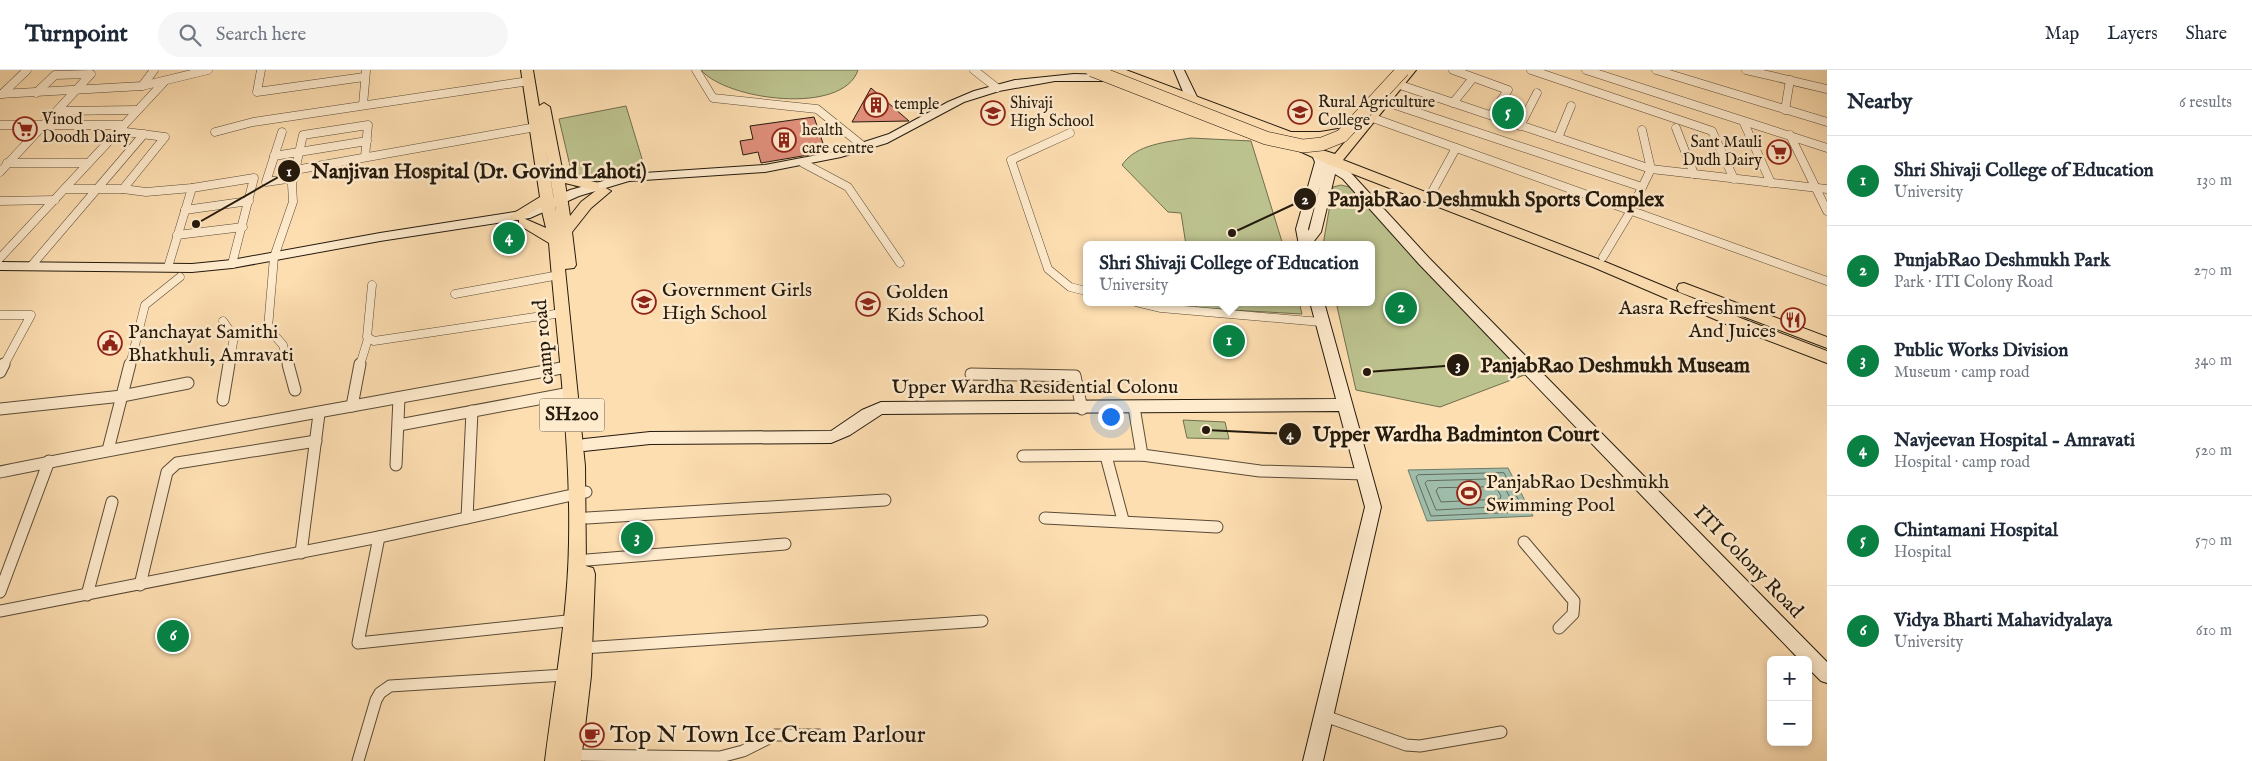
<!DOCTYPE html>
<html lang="en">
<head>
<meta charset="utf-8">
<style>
  :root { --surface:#fff; --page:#f6f6f7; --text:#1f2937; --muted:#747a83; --line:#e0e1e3; --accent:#0b8043 }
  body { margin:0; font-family:"IM FELL English",serif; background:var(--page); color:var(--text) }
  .controls { position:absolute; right:15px; bottom:15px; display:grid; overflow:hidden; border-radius:8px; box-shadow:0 2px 8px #0003 }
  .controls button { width:45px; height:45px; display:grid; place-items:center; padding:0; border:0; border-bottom:1px solid var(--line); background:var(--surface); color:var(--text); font:25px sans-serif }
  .you { position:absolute; left:1110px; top:346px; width:18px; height:18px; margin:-12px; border:4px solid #fff; border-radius:50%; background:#1a73e8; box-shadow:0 0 0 8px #1a73e833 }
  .badge { display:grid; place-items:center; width:32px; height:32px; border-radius:50%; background:var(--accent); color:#fff; font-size:16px; font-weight:700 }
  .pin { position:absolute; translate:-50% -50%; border:2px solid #fff; box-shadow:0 1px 5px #0006 }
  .popup { position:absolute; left:1083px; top:171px; width:292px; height:65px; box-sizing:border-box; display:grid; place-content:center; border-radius:8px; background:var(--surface); filter:drop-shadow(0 1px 4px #0005); font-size:16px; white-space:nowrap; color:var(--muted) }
  .popup b { font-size:19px; color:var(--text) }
  .popup::after { content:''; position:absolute; left:50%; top:100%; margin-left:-10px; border:10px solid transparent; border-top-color:var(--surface) }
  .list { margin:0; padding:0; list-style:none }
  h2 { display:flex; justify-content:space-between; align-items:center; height:65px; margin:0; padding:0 20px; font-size:21px }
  h2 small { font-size:16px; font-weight:400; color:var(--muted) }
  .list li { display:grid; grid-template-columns:32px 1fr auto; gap:15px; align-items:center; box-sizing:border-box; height:90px; padding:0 20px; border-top:1px solid var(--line) }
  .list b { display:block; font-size:19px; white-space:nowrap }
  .list p { margin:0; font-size:16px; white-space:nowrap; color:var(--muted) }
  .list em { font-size:16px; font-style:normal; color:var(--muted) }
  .icon { flex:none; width:28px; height:28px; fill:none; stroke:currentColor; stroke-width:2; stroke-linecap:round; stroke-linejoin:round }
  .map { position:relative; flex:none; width:1827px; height:691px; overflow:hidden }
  header { display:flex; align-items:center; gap:30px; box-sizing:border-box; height:70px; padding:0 25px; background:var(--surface); border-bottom:1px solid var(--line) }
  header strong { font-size:24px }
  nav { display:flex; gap:28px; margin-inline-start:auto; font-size:18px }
  .search { width:350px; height:45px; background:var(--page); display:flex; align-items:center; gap:12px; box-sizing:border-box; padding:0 18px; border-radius:28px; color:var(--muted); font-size:19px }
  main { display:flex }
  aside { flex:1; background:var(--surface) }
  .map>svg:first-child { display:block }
  .green { fill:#bcc28e; stroke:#706e4e }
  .water { fill:#9fbcaa; stroke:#6e7b6b }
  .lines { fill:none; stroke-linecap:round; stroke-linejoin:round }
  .shore { stroke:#626b5c; stroke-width:1 }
  .building { fill:#e08f7b; stroke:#241a0d }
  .street-far1-casing { stroke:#5a4b36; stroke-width:9 }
  .street-casing { stroke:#5a4b36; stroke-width:13 }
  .secondary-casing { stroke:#241a0d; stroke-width:2 }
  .primary-casing { stroke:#241a0d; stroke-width:2 }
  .street-far1 { stroke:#feeacc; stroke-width:8 }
  .street { stroke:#feeacc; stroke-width:11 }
  .secondary { fill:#feeacc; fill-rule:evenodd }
  .primary { fill:#fddeb1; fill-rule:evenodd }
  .primary-bridge-casing { stroke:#241a0d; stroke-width:14; stroke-linecap:butt }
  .primary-bridge { stroke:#fddeb1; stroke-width:13 }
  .labels { text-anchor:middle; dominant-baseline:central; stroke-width:5; stroke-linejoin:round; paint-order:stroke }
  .far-poi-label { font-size:16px; fill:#241a0d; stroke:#feeacc; text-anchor:start }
  .shield { fill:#feeacc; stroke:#655846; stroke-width:1 }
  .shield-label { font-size:19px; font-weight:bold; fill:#241a0d }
  .poi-label { font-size:20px; fill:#241a0d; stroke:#feeacc; text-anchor:start }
  .street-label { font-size:20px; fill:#241a0d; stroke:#feeacc }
  .near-poi-label { font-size:24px; fill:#241a0d; stroke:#feeacc; text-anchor:start }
  .leader { fill:none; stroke:#241a0d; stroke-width:2 }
  .callout-dot { fill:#241a0d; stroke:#feeacc; stroke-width:2 }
  .mark-label { font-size:15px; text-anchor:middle; font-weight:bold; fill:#fff }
  .callout-label { font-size:21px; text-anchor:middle; font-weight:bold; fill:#241a0d; stroke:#feeacc; stroke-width:5; stroke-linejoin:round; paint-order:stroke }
</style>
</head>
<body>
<header>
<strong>Turnpoint</strong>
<div class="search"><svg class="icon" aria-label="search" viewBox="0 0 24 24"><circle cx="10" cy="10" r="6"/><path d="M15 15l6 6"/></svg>Search here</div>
<nav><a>Map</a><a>Layers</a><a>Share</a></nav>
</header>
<main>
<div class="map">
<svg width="1827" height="691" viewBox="0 0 1827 691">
  <rect width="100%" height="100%" fill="#fddeb1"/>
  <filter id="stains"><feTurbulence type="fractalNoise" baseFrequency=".004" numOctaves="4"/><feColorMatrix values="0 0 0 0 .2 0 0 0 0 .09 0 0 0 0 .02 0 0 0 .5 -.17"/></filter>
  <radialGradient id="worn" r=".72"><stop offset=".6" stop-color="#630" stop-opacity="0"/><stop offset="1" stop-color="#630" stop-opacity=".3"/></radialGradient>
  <g class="green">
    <path d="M701,0H858C843,46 726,30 701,0Z"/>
    <path d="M626,36L646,102L575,117L559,49Z"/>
    <path d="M1191,68L1251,71L1283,175H1186L1181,143L1168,142L1122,95C1136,74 1167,72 1191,68Z"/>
    <path d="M1341,115L1349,117L1527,304L1440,337L1356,320L1336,232H1372V175H1323L1333,117Z"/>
    <path d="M1195,232H1299L1302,244L1196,238Z"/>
    <path d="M1183,350L1225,352L1229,369L1187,368Z"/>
  </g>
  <path class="water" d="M1508,398L1533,446L1427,451L1408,400Z"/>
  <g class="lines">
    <g class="shore">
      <path d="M1504,403L1523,438L1522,442L1431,446L1416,407L1418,405Z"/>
      <path d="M1500,409L1513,433L1512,436L1436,440L1425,413L1427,411Z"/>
      <path d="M1496,417L1501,426L1500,429L1441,432L1436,421L1438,418Z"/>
    </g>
  </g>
  <g class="building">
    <path d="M871,18L909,51L852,52Z"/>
    <path d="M814,47L826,82L761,93L758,82L743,85L740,71L753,69L750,56Z"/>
  </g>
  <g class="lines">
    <g class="street-far1-casing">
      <g id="street-far1">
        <path d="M261,0L257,22L364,7"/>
        <path d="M696,0L713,28L817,39L863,76"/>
        <path d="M974,0L997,18"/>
        <path d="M1453,0L1508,20L1491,45"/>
        <path d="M1531,0L1712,61L1734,109"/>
        <path d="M1586,0L1827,78"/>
        <path d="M1656,0L1827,52"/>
        <path d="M1746,0L1827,19"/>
        <path d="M1397,14L1651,99L1827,119"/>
        <path d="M142,16L154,0"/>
        <path d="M0,24L142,16L208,0"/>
        <path d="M2,24L27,0"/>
        <path d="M1383,31L1642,117"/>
        <path d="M1453,33L1473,8"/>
        <path d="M363,35L366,1"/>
        <path d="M1785,40L1790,10"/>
        <path d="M58,41L137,40"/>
        <path d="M1370,47L1827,211"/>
        <path d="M1744,53L1771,113"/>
        <path d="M0,55H123"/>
        <path d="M1520,56L1537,23"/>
        <path d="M1676,58L1694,104"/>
        <path d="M118,61L165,67L123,119"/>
        <path d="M215,62L253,52L529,11"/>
        <path d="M282,62L266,112L294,108"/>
        <path d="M1070,63L1011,90L1048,199L1070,217L1086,221"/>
        <path d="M1790,65L1827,141"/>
        <path d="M1558,68L1571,36"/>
        <path d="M274,86L367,71"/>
        <path d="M7,93H88"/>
        <path d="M803,93L848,117L900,193"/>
        <path d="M295,100L536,57"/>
        <path d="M0,102L91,4L55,5L36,23"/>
        <path d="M65,119H123L146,122L192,118L254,108L232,194"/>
        <path d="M1432,122L1456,78"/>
        <path d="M0,131L55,130"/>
        <path d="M185,140L249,131"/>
        <path d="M177,165L243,157"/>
        <path d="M1603,187L1630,142L1651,99L1642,60"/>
        <path d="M0,188L165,11"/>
        <path d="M32,195L144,64"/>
        <path d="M168,197L192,118"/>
        <path d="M372,215L367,267L374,271L562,243"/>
        <path d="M455,224L559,205"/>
        <path d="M1136,232L1161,238L1321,252"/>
        <path d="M0,245H31L4,295"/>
        <path d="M223,251L234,267L229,295"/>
        <path d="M234,267L268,258"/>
        <path d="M130,295L145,235L180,207"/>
        <path d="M288,295L283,275L268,258L274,187L293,132L292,114L303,65L368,55L365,87"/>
        <path d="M360,295L368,269"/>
      </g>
    </g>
    <g class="street-casing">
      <g id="street">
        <path d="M288,294L295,320"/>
        <path d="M0,302L4,294"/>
        <path d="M971,304L1075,306L1082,339"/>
        <path d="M223,330L229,294"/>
        <path d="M352,336L360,294"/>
        <path d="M1134,337L1142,385"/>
        <path d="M0,339L122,326L188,313"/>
        <path d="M399,355L570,323"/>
        <path d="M108,380L130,294"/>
        <path d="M1023,386L1142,385L1260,401L1365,404"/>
        <path d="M1106,386L1123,450"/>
        <path d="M396,395L399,328"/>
        <path d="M0,402C188,364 378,332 567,297"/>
        <path d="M467,448L472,341"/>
        <path d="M587,448L885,430"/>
        <path d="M1045,448L1217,457"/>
        <path d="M379,467L358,573L576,550"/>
        <path d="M1524,472L1574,531L1573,544L1559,558"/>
        <path d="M301,483L319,344"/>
        <path d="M587,490L785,474"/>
        <path d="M140,515L167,402L177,393L316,371"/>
        <path d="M0,522L49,391"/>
        <path d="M87,525L112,432"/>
        <path d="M0,541L379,467L586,422"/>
        <path d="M583,578L982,551"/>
        <path d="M1325,646L1406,675L1420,676L1501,662"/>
        <path d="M572,685L720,687L743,681L775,665H819"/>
        <path d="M358,691L376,630L380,623L390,616L565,605"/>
      </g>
    </g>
    <g class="secondary-casing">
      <g id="secondary">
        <path d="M1174,0H1184L1198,29L1195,37L1191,38L1185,35L1186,29Z"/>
        <path d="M1074,4L1113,5L1118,8L1113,11H1055L999,21L964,32L887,73L841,87L765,102L629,111L579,126L530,148L380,171L232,198L192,202L0,200V192L192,194L232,190L380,163L527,140L570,120L629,104L765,95L833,82L889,64L948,32L974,21L1015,10Z"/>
        <path d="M1318,81L1322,83L1329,92L1335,88L1339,89L1341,92L1338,96L1351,103L1429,188L1827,592V613L1821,611L1808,598V590H1800L1419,194L1343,109L1335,104L1321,162L1311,175H1299L1296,159L1315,92L1312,85ZM1320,116L1309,160V161L1308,159Z"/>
        <path d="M1310,232H1324L1381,437L1323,691H1303L1365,437L1339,341L882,344L850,365L831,373L650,374L584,381L579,379L576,375L579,371L584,369L650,362L831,361L862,340L881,332L1336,329Z"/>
      </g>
    </g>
    <g class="primary-casing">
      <g id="primary">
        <path d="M521,0H533L539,36L544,33L550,37L563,104L599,113V118L604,117L611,121L591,138L572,162L576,195L574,198L565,199L585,396L586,496L593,498L595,504L591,606L581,691H545C554,618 568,546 569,472C571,372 557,272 549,173L519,155V150L511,149L509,146L540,127ZM545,74L556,142L555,137ZM565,113L594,120L598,119L581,132L570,146ZM541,137L546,158L523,148Z"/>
        <path d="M1109,0H1126L1291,62H1320L1338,59L1344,63L1338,67L1312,69L1306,74L1302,73L1273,65Z"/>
        <path d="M1404,0H1416L1343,90L1603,191L1743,249L1827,281V293L1733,257L1593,197L1330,95L1284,74L1290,70L1335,84Z"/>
        <path d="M1684,213L1827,267V278L1679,222L1677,218L1679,214Z"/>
      </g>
    </g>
    <use href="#street-far1" class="street-far1"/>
    <use href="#street" class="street"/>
    <use href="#secondary" class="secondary"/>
    <use href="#primary" class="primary"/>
    <g class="primary-bridge-casing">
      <path id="primary-bridge" d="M1092,0L1266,68L1303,76L1322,74L1342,66L1403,0"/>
    </g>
    <use href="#primary-bridge" class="primary-bridge"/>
  </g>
  <defs>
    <g id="building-ring" transform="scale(1.25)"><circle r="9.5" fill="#feeacc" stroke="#8f2418" stroke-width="1.5"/><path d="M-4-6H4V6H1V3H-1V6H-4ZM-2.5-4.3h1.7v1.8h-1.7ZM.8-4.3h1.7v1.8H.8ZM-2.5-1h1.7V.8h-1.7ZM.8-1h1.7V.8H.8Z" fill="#8f2418"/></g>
    <g id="university-ring" transform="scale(1.25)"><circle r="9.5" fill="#feeacc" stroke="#8f2418" stroke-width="1.5"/><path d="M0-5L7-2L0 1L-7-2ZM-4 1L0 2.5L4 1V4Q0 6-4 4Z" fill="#8f2418"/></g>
    <g id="school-ring" transform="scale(1.25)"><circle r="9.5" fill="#feeacc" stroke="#8f2418" stroke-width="1.5"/><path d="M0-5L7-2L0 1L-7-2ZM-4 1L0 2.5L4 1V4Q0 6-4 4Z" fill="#8f2418"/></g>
    <g id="supermarket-ring" transform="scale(1.25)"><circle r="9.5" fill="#feeacc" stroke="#8f2418" stroke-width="1.5"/><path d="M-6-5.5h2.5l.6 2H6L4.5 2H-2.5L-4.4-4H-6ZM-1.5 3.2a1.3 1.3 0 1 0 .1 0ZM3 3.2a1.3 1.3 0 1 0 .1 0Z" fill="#8f2418"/></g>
    <g id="restaurant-ring" transform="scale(1.25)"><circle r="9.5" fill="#feeacc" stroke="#8f2418" stroke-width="1.5"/><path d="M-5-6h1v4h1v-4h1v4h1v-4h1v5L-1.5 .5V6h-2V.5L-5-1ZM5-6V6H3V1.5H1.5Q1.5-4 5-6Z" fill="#8f2418"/></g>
    <g id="civic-ring" transform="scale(1.25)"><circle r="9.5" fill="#feeacc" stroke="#8f2418" stroke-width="1.5"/><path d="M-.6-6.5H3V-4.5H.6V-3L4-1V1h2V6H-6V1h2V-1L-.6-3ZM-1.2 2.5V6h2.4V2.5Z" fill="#8f2418"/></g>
    <g id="stadium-ring" transform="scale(1.25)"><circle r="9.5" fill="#feeacc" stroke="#8f2418" stroke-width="1.5"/><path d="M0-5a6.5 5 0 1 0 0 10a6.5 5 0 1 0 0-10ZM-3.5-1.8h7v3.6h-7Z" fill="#8f2418"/></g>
    <g id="cafe-ring" transform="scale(1.25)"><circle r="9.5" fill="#feeacc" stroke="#8f2418" stroke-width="1.5"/><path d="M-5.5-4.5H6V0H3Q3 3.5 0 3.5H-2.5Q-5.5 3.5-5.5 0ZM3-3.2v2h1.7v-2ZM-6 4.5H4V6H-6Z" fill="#8f2418"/></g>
  </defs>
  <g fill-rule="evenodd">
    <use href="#building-ring" x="876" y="35"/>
    <use href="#university-ring" x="1300" y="42"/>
    <use href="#school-ring" x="993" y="43"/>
    <use href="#supermarket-ring" x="25" y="59"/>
    <use href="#building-ring" x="784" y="70"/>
    <use href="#supermarket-ring" x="1779" y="82"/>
    <use href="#school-ring" x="644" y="232"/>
    <use href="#school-ring" x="868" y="234"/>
    <use href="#restaurant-ring" x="1793" y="250"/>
    <use href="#civic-ring" x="110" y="273"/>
    <use href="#stadium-ring" x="1469" y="423"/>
    <use href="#cafe-ring" x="592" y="665"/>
  </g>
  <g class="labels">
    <g class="far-poi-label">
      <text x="1318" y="33">Rural Agriculture<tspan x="1318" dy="18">College</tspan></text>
      <text x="1010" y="34">Shivaji<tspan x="1010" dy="18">High School</tspan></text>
      <text x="894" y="35">temple</text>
      <text x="42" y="50">Vinod<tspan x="42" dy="18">Doodh Dairy</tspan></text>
      <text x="802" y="61">health<tspan x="802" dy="18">care centre</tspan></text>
      <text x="1762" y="73" text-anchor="end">Sant Mauli<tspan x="1762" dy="18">Dudh Dairy</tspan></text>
    </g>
    <rect class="shield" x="539.5" y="328.5" width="65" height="33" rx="4"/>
    <g class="shield-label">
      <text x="572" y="345">SH200</text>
    </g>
    <g class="poi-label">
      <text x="662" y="220">Government Girls<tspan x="662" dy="23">High School</tspan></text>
      <text x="886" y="222">Golden<tspan x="886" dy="23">Kids School</tspan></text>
      <text x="1776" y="238" text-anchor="end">Aasra Refreshment<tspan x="1776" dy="23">And Juices</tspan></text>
      <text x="128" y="262">Panchayat Samithi<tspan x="128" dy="23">Bhatkhuli, Amravati</tspan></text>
      <text x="1486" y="412">PanjabRao Deshmukh<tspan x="1486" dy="23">Swimming Pool</tspan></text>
    </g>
    <g class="street-label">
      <text transform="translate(544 272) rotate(-95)">camp road</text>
      <text x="1035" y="317">Upper Wardha Residential Colonu</text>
      <text transform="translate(1748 492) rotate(46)">ITI Colony Road</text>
    </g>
    <g class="near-poi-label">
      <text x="610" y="665">Top N Town Ice Cream Parlour</text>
    </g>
  </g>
  <path class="leader" d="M196 154L289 101M1232 163L1305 129M1367 302L1458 295M1206 360L1290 364"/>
  <g class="callout-dot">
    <circle cx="196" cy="154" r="5"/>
    <circle cx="1232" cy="163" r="5"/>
    <circle cx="1367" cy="302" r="5"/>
    <circle cx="1206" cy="360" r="5"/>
    <circle cx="289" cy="101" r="12"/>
    <circle cx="1305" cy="129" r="12"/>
    <circle cx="1458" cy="295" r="12"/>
    <circle cx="1290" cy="364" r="12"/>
  </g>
  <g class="mark-label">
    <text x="289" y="106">1</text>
    <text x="1305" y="134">2</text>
    <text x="1458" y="300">3</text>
    <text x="1290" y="369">4</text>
  </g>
  <g class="callout-label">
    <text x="479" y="108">Nanjivan Hospital (Dr. Govind Lahoti)</text>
    <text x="1496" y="136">PanjabRao Deshmukh Sports Complex</text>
    <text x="1615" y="302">PanjabRao Deshmukh Museam</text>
    <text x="1456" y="371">Upper Wardha Badminton Court</text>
  </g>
  <rect width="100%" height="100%" filter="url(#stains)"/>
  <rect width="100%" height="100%" fill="url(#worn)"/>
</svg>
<div class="controls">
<button>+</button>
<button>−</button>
</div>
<div class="you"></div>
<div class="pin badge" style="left:1229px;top:271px">1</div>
<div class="popup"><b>Shri Shivaji College of Education</b>University</div>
<div class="pin badge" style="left:1401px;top:238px">2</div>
<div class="pin badge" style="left:637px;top:468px">3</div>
<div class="pin badge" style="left:509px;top:168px">4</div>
<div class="pin badge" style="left:1508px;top:43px">5</div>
<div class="pin badge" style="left:173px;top:566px">6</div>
</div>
<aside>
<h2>Nearby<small>6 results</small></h2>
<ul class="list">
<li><span class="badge">1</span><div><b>Shri Shivaji College of Education</b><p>University</p></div><em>130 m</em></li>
<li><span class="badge">2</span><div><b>PunjabRao Deshmukh Park</b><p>Park · ITI Colony Road</p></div><em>270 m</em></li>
<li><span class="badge">3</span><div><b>Public Works Division</b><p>Museum · camp road</p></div><em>340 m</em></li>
<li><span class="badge">4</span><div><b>Navjeevan Hospital - Amravati</b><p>Hospital · camp road</p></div><em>520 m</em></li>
<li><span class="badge">5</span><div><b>Chintamani Hospital</b><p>Hospital</p></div><em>570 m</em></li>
<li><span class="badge">6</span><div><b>Vidya Bharti Mahavidyalaya</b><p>University</p></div><em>610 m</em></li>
</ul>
</aside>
</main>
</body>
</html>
